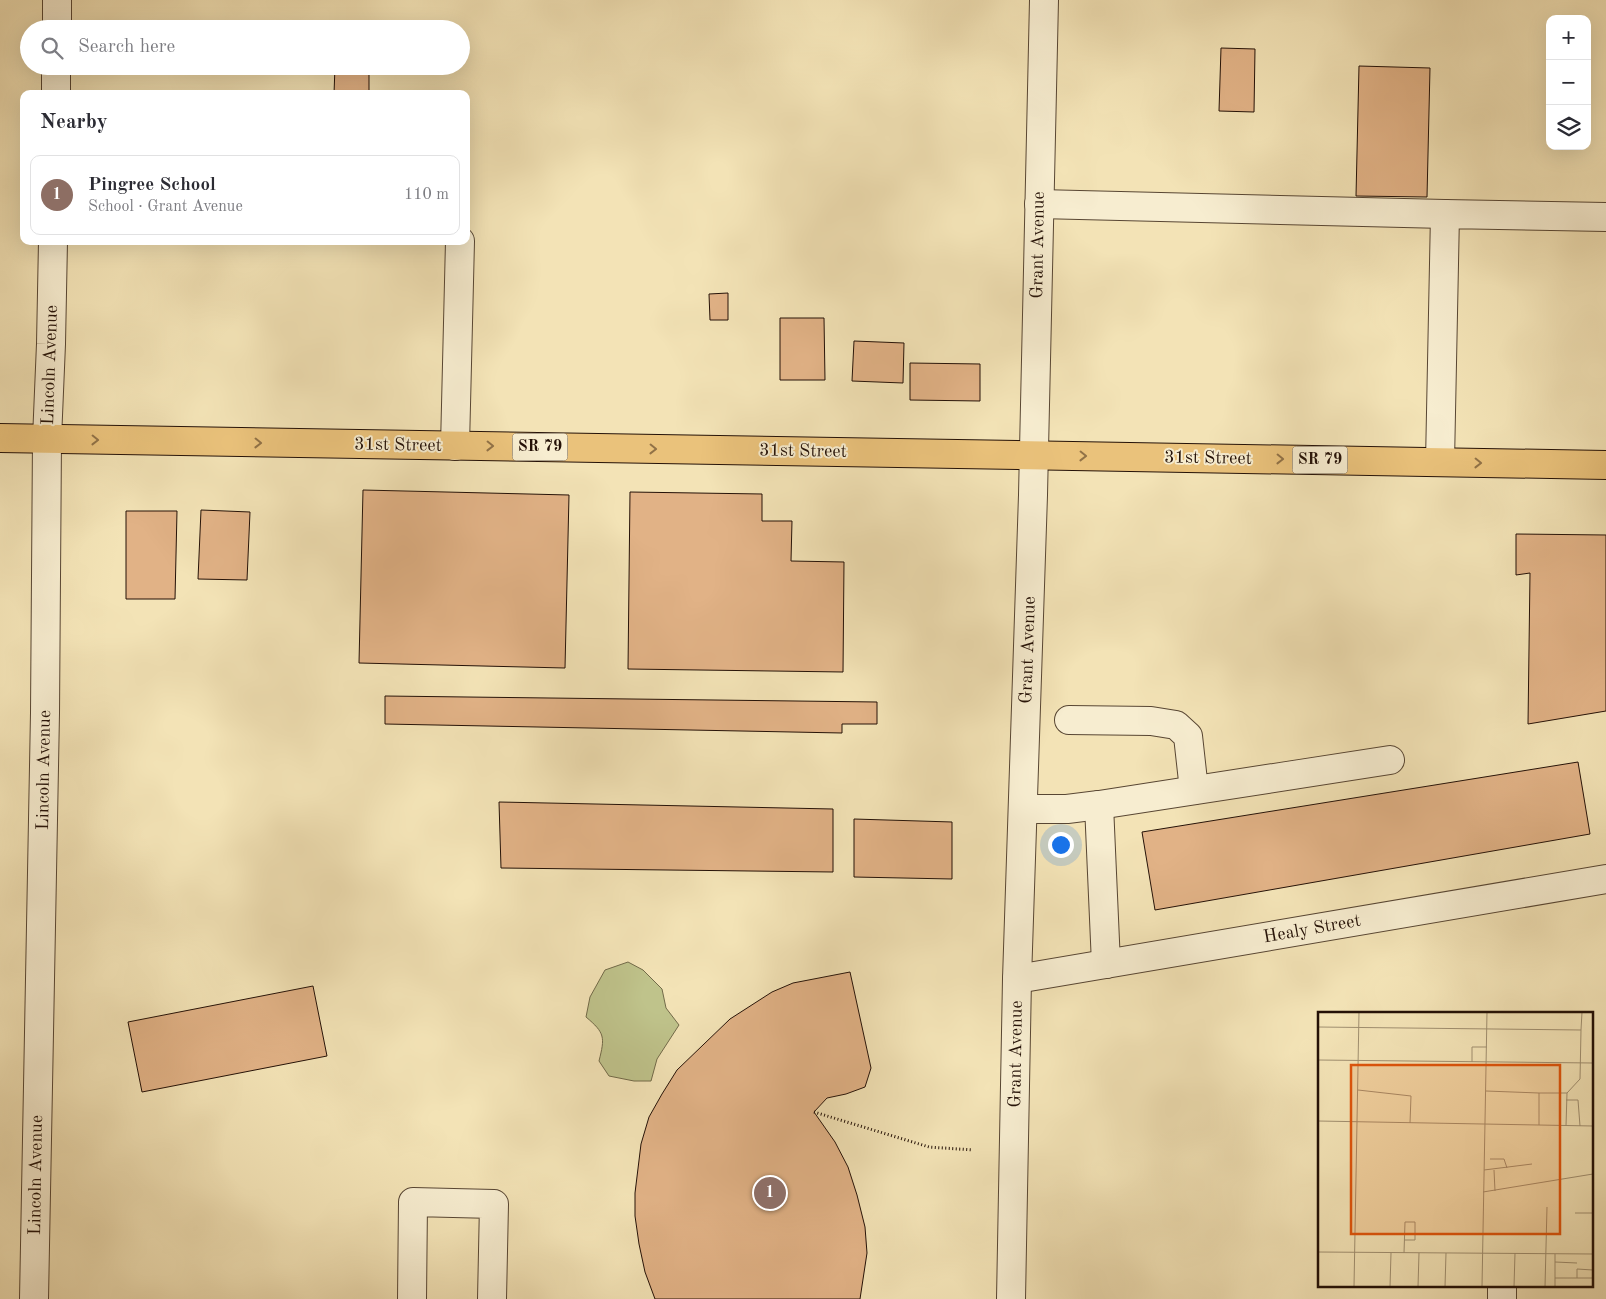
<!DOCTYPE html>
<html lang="en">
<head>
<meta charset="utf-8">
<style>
  :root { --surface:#fff; --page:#f7f7f7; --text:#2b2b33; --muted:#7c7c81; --line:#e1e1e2; --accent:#8f2418 }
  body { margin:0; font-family:"Old Standard TT",serif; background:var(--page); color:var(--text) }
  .controls { position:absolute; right:15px; top:15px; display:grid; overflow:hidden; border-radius:10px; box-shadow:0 5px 20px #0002 }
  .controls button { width:45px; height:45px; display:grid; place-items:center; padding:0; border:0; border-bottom:1px solid var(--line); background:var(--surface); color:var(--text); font:25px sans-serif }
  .you { position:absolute; left:1060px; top:844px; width:18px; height:18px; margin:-12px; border:4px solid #fff; border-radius:50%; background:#1a73e8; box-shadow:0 0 0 8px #1a73e833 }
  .badge { display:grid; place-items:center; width:32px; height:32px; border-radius:50%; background:var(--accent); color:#fff; font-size:16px; font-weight:700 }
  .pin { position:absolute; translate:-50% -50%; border:2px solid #fff; box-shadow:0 1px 5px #0006 }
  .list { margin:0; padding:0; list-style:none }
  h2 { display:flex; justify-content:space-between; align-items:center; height:65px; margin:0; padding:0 20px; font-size:21px }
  h2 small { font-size:16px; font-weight:400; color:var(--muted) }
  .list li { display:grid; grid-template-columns:32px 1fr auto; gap:15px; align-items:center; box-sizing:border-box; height:80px; margin:0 10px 10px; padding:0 10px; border:1px solid var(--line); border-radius:10px }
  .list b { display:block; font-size:19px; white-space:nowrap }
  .list p { margin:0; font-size:16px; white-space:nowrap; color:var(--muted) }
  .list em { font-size:16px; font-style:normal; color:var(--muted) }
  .icon { flex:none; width:28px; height:28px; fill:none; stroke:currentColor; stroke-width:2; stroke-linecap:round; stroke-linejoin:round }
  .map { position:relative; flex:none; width:1606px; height:1299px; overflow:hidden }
  .search { position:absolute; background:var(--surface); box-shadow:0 5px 20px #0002; left:20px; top:20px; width:450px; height:55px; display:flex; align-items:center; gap:12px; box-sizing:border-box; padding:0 18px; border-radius:28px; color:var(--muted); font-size:19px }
  .panel { position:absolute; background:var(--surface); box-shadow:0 5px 20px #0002; left:20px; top:90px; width:450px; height:155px; border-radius:10px }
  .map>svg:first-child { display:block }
  .green { fill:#bfc38b; stroke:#726a49 }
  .building { fill:#e1b286; stroke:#241107 }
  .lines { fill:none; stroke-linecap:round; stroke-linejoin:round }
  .minor-casing { stroke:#584633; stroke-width:30 }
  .major-casing { stroke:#241107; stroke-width:30 }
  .path { stroke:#241107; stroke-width:3; stroke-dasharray:1 2.5; stroke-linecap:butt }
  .minor { stroke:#f7edd0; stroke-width:28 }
  .major { stroke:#eac27b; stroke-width:28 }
  .oneway { stroke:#917247 }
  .labels { text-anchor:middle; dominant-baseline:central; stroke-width:4; stroke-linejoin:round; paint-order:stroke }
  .shield { fill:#f7edd0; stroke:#635343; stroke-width:1 }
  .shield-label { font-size:16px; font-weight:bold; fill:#241107 }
  .street-label { font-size:18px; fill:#241107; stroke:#f7edd0 }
  .inset-road { fill:none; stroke:#a08f70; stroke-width:1 }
  .view { fill:#de550c; fill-opacity:0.15; stroke:#de550c; stroke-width:2.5 }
  .inset-edge { fill:none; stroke:#241107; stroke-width:2.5 }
</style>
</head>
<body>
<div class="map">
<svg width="1606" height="1299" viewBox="0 0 1606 1299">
  <rect width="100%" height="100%" fill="#f3e3b6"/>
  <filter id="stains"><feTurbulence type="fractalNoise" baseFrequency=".004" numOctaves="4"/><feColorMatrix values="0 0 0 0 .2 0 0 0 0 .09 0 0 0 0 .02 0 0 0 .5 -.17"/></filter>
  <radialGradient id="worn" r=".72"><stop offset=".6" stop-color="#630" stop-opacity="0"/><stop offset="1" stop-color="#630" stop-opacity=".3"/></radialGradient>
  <path class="green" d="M628,962L643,970L662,989L666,1008L679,1025L657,1059L651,1081H634L609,1076L599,1061C605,1037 605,1033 586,1017L590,997L605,970Z"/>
  <g class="building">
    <path d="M1221,48L1255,49L1254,112L1219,111Z"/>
    <path d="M335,66H369V94H334Z"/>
    <path d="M1359,66L1430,68L1427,197L1356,196Z"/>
    <path d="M728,293V320H710L709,294Z"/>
    <path d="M780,318H824L825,380H780Z"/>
    <path d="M854,341L904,343L903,383L852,381Z"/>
    <path d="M910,363L980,364V401L910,400Z"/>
    <path d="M363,490L569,495L565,668L359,663Z"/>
    <path d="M630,492L762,494V521H792L791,561L844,562L843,672L628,669Z"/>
    <path d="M201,510L250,512L247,580L198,579Z"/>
    <path d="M126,511H177L175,599H126Z"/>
    <path d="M1516,534L1606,535V711L1528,724L1530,573L1516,575Z"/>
    <path d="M385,696L877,702V724H842V733L385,724Z"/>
    <path d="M1578,762L1590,834L1155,910L1142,832Z"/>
    <path d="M499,802L833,809V872L501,868Z"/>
    <path d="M854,819L952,822V879L854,877Z"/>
    <path d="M850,972L871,1068L865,1087L846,1094L827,1098L814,1112L835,1142L848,1167L857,1195L865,1227L867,1253L860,1299H655L645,1272L639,1244L635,1216V1193L641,1144L649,1117L662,1094L677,1070L730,1019L772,992L793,983Z"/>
    <path d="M313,986L327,1056L142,1092L128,1022Z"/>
  </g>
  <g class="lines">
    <g class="minor-casing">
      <g id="minor">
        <path d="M57,29V0"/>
        <path d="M56,94V66"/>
        <path d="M1039,204L1445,214"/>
        <path d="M455,446L460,241"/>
        <path d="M1440,462L1445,214L1606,217"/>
        <path d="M1069,720L1151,721L1176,725L1188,736L1194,790"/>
        <path d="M1099,805L1106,964"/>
        <path d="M1023,809H1067L1099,805L1390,760"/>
        <path d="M1017,979L1606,879"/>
        <path d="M34,1299L45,713L47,439L51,344L53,241"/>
        <path d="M412,1299L413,1202L494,1204L492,1299"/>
        <path d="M1011,1299L1017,979L1033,495L1044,0"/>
        <path d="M1502,1299V1285"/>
      </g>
    </g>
    <g class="major-casing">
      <path id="major" d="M0,438L1606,465"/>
    </g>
    <path class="path" d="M814,1112L929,1147L973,1150"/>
    <use href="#minor" class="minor"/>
    <use href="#major" class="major"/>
  </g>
  <defs><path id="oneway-chevron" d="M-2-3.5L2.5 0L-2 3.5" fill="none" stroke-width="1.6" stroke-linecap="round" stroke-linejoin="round" transform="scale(1.25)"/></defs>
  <g class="oneway">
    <use href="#oneway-chevron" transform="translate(95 440) rotate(1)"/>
    <use href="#oneway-chevron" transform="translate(258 443) rotate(1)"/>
    <use href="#oneway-chevron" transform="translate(490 446) rotate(1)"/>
    <use href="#oneway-chevron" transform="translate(653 449) rotate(1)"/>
    <use href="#oneway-chevron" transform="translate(1083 456) rotate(1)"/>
    <use href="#oneway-chevron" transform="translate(1280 459) rotate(1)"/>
    <use href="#oneway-chevron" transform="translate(1478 463) rotate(1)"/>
  </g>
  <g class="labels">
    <g class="shield">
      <rect x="512.5" y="433.5" width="55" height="27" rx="4"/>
      <rect x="1292.5" y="446.5" width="55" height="27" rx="4"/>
    </g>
    <g class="shield-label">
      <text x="540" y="447">SR 79</text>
      <text x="1320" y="460">SR 79</text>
    </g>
    <g class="street-label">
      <text transform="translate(1038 245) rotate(-89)">Grant Avenue</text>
      <text transform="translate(50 365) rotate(-88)">Lincoln Avenue</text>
      <text transform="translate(398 445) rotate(1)">31st Street</text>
      <text transform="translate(803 451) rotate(1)">31st Street</text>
      <text transform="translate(1208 458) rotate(1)">31st Street</text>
      <text transform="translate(1028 650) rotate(-88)">Grant Avenue</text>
      <text transform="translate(44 770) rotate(-89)">Lincoln Avenue</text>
      <text transform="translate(1312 929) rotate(-10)">Healy Street</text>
      <text transform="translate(1016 1054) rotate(-89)">Grant Avenue</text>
      <text transform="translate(36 1175) rotate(-89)">Lincoln Avenue</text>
    </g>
  </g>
  <g transform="translate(1318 1012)">
    <rect width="275" height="275" fill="#f3e3b6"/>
    <path class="inset-road" d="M0,15L263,18L264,0M0,48L275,51M154,50V35H169M40,78L93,84L92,111M168,79L221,81M249,81L262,67L263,18M248,88H260L262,114M0,109L275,114M221,113V81H249L248,114M172,147H186L189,156M166,158L214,152M176,158L177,179M165,180L275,162M257,201H275M0,240L275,242M86,241L87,210H97V228H86M237,250L259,251M237,266H275M259,266V257L275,258M36,275L41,0M72,275L73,241M100,275L101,241M127,275L128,241M164,275L169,0M196,275L197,241M227,275L229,195M237,275V242"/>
    <path class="view" d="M33,53H242V222H33Z"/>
    <rect width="275" height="275" class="inset-edge"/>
  </g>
  <rect width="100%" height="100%" filter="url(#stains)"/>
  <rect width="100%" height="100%" fill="url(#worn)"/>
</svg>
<div class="controls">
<button>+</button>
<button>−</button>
<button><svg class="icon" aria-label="layers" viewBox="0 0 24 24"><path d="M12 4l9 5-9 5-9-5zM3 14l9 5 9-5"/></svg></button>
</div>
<div class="you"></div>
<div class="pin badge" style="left:770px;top:1193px;background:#8d6e63">1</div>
<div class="search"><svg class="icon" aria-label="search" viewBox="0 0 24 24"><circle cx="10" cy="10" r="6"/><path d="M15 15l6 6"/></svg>Search here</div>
<section class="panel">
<h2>Nearby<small></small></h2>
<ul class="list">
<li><span class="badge" style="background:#8d6e63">1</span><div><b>Pingree School</b><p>School · Grant Avenue</p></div><em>110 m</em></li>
</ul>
</section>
</div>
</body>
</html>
